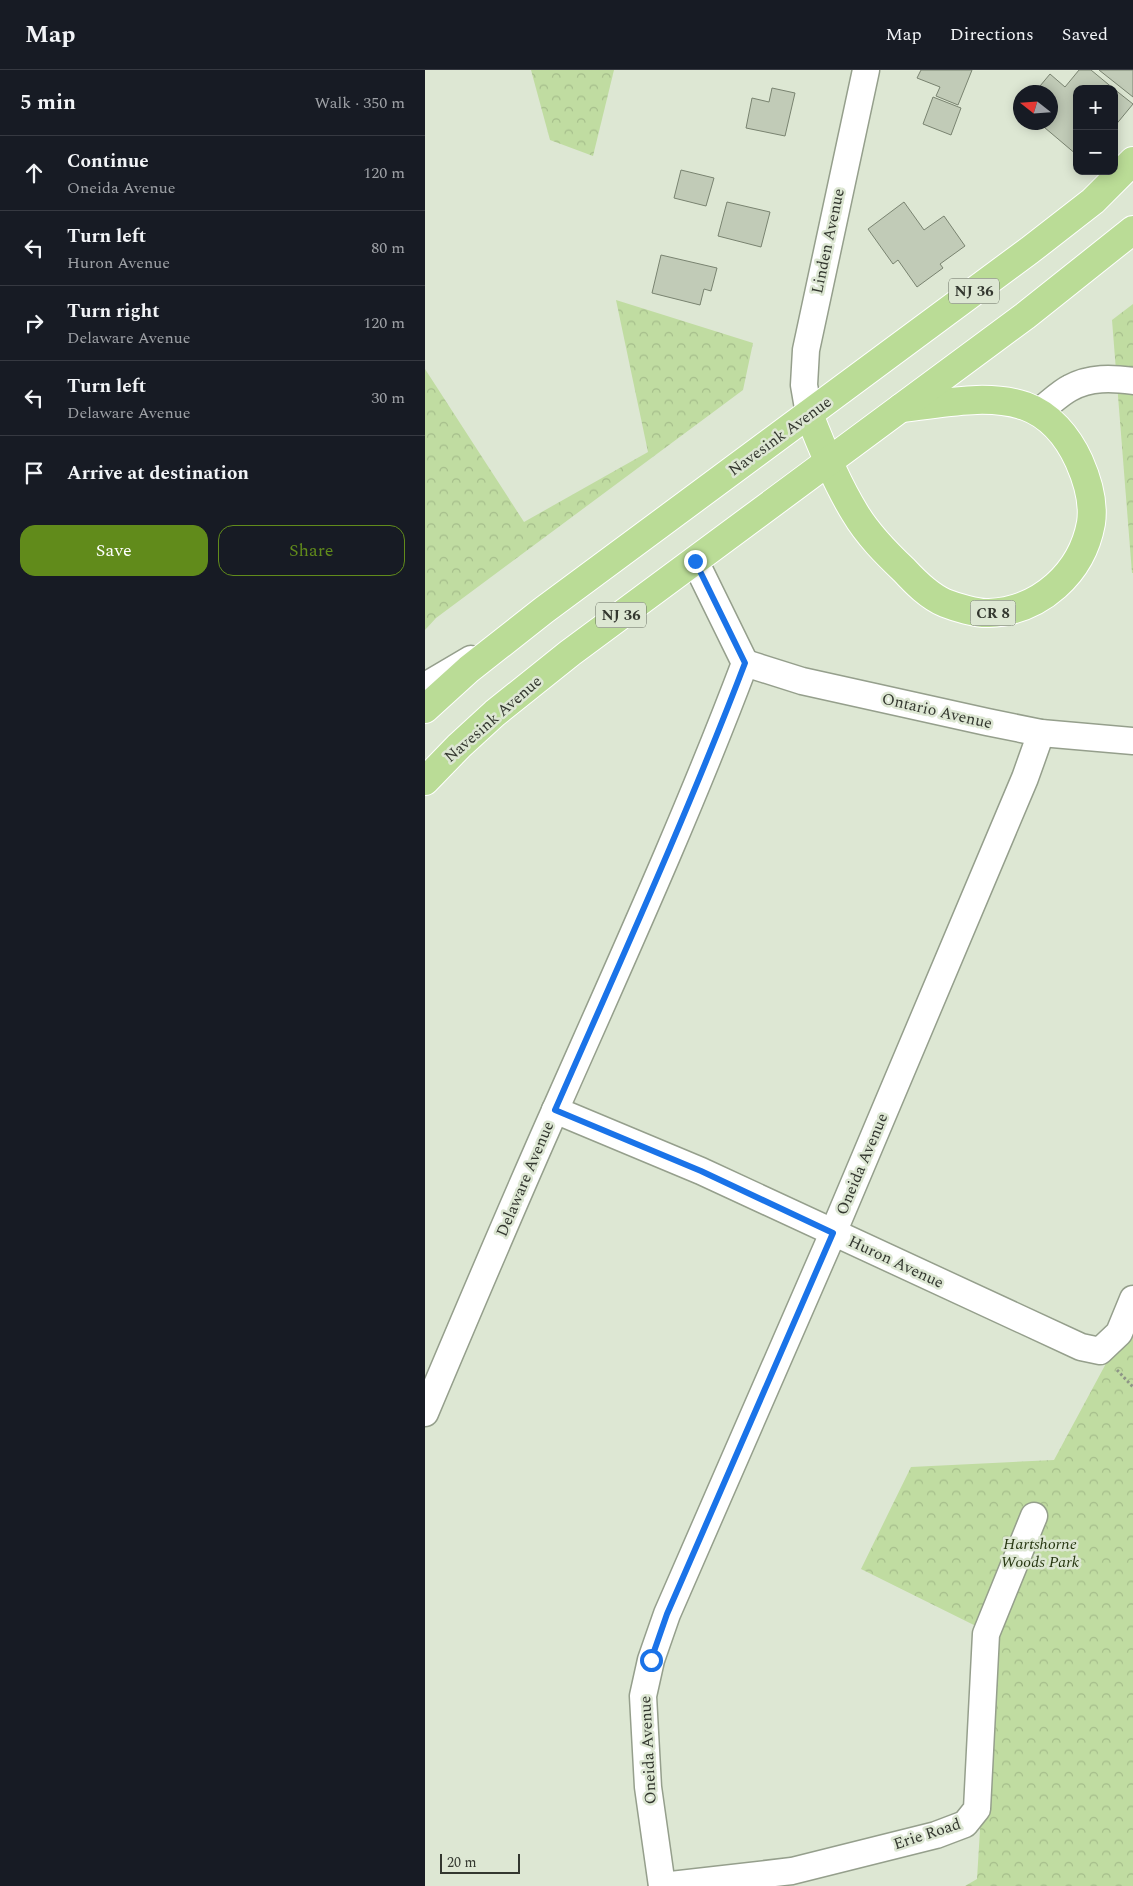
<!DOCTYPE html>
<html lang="en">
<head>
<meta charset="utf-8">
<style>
  :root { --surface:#171b24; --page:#20242c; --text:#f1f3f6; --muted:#9ea1a6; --line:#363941; --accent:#618b1b }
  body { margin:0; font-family:Spectral,serif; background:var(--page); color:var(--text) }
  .controls { position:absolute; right:15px; top:15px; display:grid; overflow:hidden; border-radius:10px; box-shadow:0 2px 12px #0003 }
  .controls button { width:45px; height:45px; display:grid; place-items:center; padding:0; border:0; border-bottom:1px solid var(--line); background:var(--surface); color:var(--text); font:25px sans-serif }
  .compass { position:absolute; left:588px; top:15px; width:45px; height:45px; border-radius:50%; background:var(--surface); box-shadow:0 2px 12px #0003; rotate:287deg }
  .scale { position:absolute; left:15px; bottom:12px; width:80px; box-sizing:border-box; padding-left:5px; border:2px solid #33372f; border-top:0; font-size:14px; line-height:18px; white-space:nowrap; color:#33372f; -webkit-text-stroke:4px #dde7d3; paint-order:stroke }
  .stop { position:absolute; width:15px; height:15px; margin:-11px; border:4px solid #1a73e8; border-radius:50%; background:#fff }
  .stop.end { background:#1a73e8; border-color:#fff; box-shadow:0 1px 5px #0008 }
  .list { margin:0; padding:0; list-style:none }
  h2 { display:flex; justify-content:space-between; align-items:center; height:65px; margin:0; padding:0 20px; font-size:21px }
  h2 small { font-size:16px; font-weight:400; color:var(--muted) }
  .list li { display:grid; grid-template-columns:32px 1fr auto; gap:15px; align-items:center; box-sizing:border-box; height:75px; padding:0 20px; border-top:1px solid var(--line) }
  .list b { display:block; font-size:19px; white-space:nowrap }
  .list p { margin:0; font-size:16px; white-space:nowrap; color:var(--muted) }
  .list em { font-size:16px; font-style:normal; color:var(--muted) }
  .actions { display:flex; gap:10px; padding:15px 20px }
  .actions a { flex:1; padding:11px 0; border:1px solid var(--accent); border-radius:15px; text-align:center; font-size:18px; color:var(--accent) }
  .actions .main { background:var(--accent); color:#fff }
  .icon { flex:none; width:28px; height:28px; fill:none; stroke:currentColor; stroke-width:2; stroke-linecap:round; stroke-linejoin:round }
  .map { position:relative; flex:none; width:708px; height:1816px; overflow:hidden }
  header { display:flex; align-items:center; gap:30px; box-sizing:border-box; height:70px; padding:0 25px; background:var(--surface); border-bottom:1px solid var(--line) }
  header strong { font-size:24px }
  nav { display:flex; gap:28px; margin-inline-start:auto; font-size:18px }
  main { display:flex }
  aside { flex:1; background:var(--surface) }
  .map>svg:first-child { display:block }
  .forest { fill:url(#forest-crowns) }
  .building { fill:#c1cbb7; stroke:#798370 }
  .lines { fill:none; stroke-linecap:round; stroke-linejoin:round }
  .minor-casing { stroke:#959f8c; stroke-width:29 }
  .highway-casing { stroke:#fff; stroke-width:30 }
  .path { stroke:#8e9587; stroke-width:3; stroke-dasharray:2.5 2.5; stroke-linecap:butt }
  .minor { stroke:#fff; stroke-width:26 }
  .highway { stroke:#badc96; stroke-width:28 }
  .route { stroke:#1a73e8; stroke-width:6 }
  .labels { text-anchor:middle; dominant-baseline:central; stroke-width:5; stroke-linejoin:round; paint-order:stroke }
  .shield { fill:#dde7d3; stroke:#666c60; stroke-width:1 }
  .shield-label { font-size:15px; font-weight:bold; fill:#33372f }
  .street-label { font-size:16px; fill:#33372f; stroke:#dde7d3 }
  .park-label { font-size:16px; font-style:italic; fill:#273711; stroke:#dde7d3 }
</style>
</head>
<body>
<header>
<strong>Map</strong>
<nav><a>Map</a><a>Directions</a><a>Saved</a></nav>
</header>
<main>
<aside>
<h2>5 min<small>Walk · 350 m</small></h2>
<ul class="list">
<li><svg class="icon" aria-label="ahead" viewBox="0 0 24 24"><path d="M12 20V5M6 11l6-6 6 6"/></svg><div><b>Continue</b><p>Oneida Avenue</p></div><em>120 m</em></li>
<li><svg class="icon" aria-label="left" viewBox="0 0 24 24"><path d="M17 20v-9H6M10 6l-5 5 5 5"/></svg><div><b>Turn left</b><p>Huron Avenue</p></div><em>80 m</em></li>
<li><svg class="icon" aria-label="right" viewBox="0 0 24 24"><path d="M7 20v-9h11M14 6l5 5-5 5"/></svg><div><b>Turn right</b><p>Delaware Avenue</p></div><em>120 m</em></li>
<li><svg class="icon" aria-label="left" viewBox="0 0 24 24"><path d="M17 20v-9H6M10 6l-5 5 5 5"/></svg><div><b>Turn left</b><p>Delaware Avenue</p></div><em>30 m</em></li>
<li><svg class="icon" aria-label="arrive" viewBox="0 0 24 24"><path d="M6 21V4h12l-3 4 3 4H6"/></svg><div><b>Arrive at destination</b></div></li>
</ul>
<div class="actions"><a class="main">Save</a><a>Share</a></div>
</aside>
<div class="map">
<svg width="708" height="1816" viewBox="0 0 708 1816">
  <defs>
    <pattern id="forest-crowns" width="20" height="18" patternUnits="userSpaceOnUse" patternTransform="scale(1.25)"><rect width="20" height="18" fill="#c0dca1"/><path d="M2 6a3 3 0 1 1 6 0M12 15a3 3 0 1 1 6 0" fill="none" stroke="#a5bd8b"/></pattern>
  </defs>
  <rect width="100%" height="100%" fill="#dde7d3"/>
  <g class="forest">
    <path d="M106,0H189L168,86L125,70Z"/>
    <path d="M191,230L328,273L318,320L11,548L0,560V299L99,452L223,382Z"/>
    <path d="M708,234V503H707L687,250Z"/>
    <path d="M699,1260L708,1262V1816H540L552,1809L567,1564L436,1499L486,1397L629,1390Z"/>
  </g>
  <g class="building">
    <path d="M496,0H547L533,35L511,26L515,17L492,8Z"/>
    <path d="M654,0H666L689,19H652V85L613,52H626V22H610L625,4L640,17Z"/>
    <path d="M674,0H708V27Z"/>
    <path d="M347,18L370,23L360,66L321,58L327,28L344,32Z"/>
    <path d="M689,19L708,34L689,57Z"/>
    <path d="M508,27L536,38L526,65L498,54Z"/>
    <path d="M256,100L289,108L281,136L249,128Z"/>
    <path d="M302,132L345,142L336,177L293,166Z"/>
    <path d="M479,132L499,160L519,146L540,176L515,194L518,198L492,217L473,190L468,194L443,159Z"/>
    <path d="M236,185L292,198L286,221L279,219L275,235L227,223Z"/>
  </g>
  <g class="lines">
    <g class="minor-casing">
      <g id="minor">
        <path d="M613,342C623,335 635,323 645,318C665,307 687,308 708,311"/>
        <path d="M384,344L379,315L381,280L441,0"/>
        <path d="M320,593L377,611L562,652L616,663L708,671"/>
        <path d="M0,616L46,589"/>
        <path d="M130,1040L276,1101L656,1277L675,1281L694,1263L708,1229"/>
        <path d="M0,1343C43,1241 86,1139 131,1038C196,891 263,744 320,593L270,491"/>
        <path d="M237,1816L223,1717L218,1626L226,1590L242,1544L408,1163L600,708L616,663"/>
        <path d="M237,1816L367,1801L511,1765L540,1754L552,1739L561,1564L609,1446"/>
      </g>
    </g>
    <g class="highway-casing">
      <g id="highway">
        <path d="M384,344C397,378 411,412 430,443C443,465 461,483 479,500C491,513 504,526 520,533C530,537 553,544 564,543C615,541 657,503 666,453C669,433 662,409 654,391C643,367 625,345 600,336C561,323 516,334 476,338"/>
        <path d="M0,639L44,599L119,540L605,180L668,131L708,91"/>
        <path d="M0,711L34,676L70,643L145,583L600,246L708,160"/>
      </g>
    </g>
    <path class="path" d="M692,1300L708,1317"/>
    <use href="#minor" class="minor"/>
    <use href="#highway" class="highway"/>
  </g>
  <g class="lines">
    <path class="route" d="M226,1590L242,1544L408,1163L276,1101L130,1040C195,892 262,745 320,593L270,491"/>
  </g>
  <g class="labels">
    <g class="shield">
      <rect x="524" y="208.5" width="50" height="25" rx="4"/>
      <rect x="545.5" y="530.5" width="45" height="25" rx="4"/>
      <rect x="171" y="532.5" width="50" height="25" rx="4"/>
    </g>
    <g class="shield-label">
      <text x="549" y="221">NJ 36</text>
      <text x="568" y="543">CR 8</text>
      <text x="196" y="545">NJ 36</text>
    </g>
    <g class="street-label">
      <text transform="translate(403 171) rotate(-78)">Linden Avenue</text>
      <text transform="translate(355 366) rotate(-36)">Navesink Avenue</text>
      <text transform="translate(512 641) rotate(13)">Ontario Avenue</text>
      <text transform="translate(68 649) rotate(-41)">Navesink Avenue</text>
      <text transform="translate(437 1094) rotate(-67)">Oneida Avenue</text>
      <text transform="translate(100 1109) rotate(-67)">Delaware Avenue</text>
      <text transform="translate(471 1192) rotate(25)">Huron Avenue</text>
      <text transform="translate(223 1680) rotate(-93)">Oneida Avenue</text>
      <text transform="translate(502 1764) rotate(-18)">Erie Road</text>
    </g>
    <g class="park-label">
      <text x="615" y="1474">Hartshorne<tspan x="615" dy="18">Woods Park</tspan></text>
    </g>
  </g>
</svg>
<div class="controls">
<button>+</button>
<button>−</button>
</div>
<svg class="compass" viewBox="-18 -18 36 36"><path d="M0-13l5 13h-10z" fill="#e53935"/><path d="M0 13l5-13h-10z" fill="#9ea1a6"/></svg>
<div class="scale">20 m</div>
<div class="stop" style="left:226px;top:1590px"></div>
<div class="stop end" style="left:270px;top:491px"></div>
</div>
</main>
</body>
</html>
